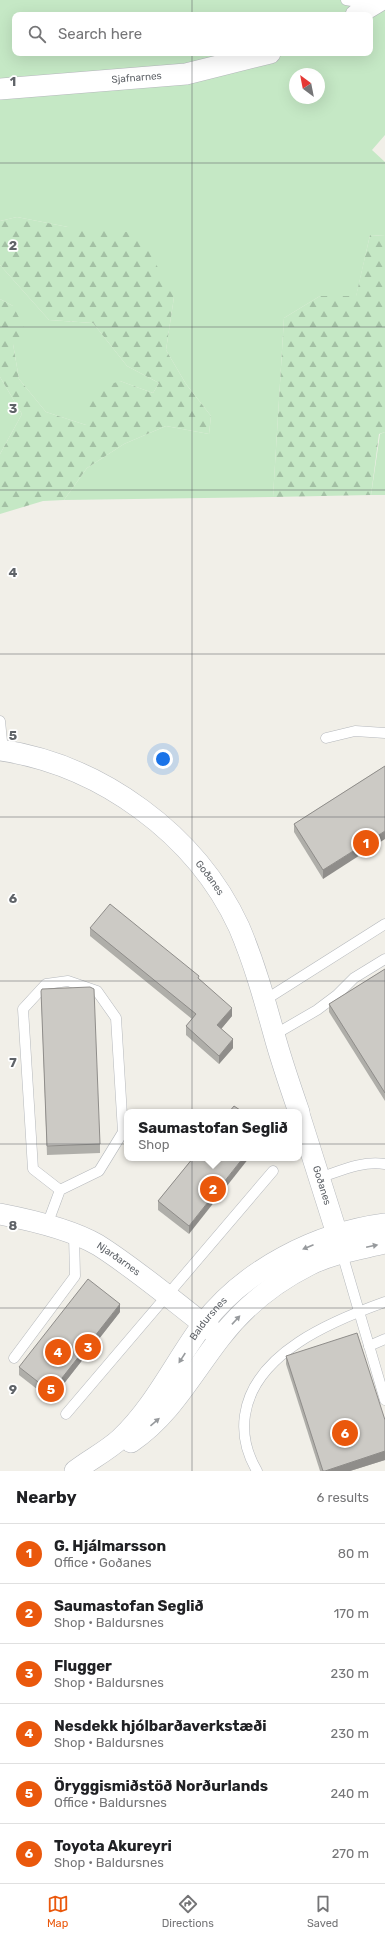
<!DOCTYPE html>
<html lang="en">
<head>
<meta charset="utf-8">
<style>
  :root { --surface:#fff; --page:#f2f2f2; --text:#202124; --muted:#757577; --line:#e0e0e0; --accent:#ea580c }
  body { margin:0; font-family:Rubik,sans-serif; background:var(--page); color:var(--text) }
  .compass { position:absolute; left:289px; top:68px; width:36px; height:36px; border-radius:50%; background:var(--surface); box-shadow:0 4px 16px #0002; rotate:328deg }
  .you { position:absolute; left:163px; top:759px; width:14px; height:14px; margin:-10px; border:3px solid #fff; border-radius:50%; background:#1a73e8; box-shadow:0 0 0 6px #1a73e833 }
  .badge { display:grid; place-items:center; width:26px; height:26px; border-radius:50%; background:var(--accent); color:#fff; font-size:13px; font-weight:700 }
  .pin { position:absolute; translate:-50% -50%; border:2px solid #fff; box-shadow:0 1px 4px #0006 }
  .popup { position:absolute; left:124px; top:1109px; width:178px; height:52px; box-sizing:border-box; display:grid; place-content:center; border-radius:8px; background:var(--surface); filter:drop-shadow(0 1px 3px #0005); font-size:13px; white-space:nowrap; color:var(--muted) }
  .popup b { font-size:15px; color:var(--text) }
  .popup::after { content:''; position:absolute; left:50%; top:100%; margin-left:-8px; border:8px solid transparent; border-top-color:var(--surface) }
  .list { margin:0; padding:0; list-style:none }
  h2 { display:flex; justify-content:space-between; align-items:center; height:52px; margin:0; padding:0 16px; font-size:17px }
  h2 small { font-size:13px; font-weight:400; color:var(--muted) }
  .list li { display:grid; grid-template-columns:26px 1fr auto; gap:12px; align-items:center; box-sizing:border-box; height:60px; padding:0 16px; border-top:1px solid var(--line) }
  .list b { display:block; font-size:15px; white-space:nowrap }
  .list p { margin:0; font-size:13px; white-space:nowrap; color:var(--muted) }
  .list em { font-size:13px; font-style:normal; color:var(--muted) }
  .icon { flex:none; width:22px; height:22px; fill:none; stroke:currentColor; stroke-width:2; stroke-linecap:round; stroke-linejoin:round }
  .map { position:relative; flex:none; width:385px; height:1471px; overflow:hidden }
  .search { position:absolute; background:var(--surface); box-shadow:0 4px 16px #0002; left:12px; right:12px; top:12px; height:44px; display:flex; align-items:center; gap:10px; box-sizing:border-box; padding:0 14px; border-radius:8px; color:var(--muted); font-size:15px }
  .sheet { height:412px; background:var(--surface) }
  nav { display:flex; justify-content:space-around; align-items:center; box-sizing:border-box; height:56px; border-top:1px solid var(--line); background:var(--surface); font-size:11px; color:var(--muted) }
  nav a { display:grid; justify-items:center; gap:2px }
  nav .on { color:var(--accent) }
  .map>svg:first-child { display:block }
  .green { fill:#c5e8c5; fill-rule:evenodd }
  .forest { fill:url(#forest-firs) }
  .lines { fill:none; stroke-linecap:round; stroke-linejoin:round }
  .lane-casing { stroke:#b5b8bc; stroke-width:11 }
  .street-casing { stroke:#b5b8bc; stroke-width:22 }
  .lane { stroke:#fff; stroke-width:10 }
  .street { stroke:#fff; stroke-width:21 }
  .wall { fill:#afaea9 }
  .shaded-wall { fill:#8f8d8a }
  .building { fill:#cccac5; stroke:#8f8d8a }
  .oneway { fill:#979a9d }
  .grid { fill:none; stroke:#5f6368; stroke-width:1; stroke-opacity:0.55 }
  .labels { text-anchor:middle; dominant-baseline:central; stroke-width:3.5; stroke-linejoin:round; paint-order:stroke }
  .street-label { font-size:10px; fill:#5f6368; stroke:#fff }
  .grid-label { font-size:13px; text-anchor:middle; font-weight:bold; fill:#5f6368; stroke:#fff; stroke-width:3.5; stroke-linejoin:round; paint-order:stroke }
</style>
</head>
<body>
<div class="map">
<svg width="385" height="1471" viewBox="0 0 385 1471">
  <defs>
    <pattern id="forest-firs" width="22" height="20" patternUnits="userSpaceOnUse"><rect width="22" height="20" fill="#c5e8c5"/><path d="M5 1l3.5 6h-7zM16 11l3.5 6h-7z" fill="#a3c0a4"/></pattern>
  </defs>
  <rect width="100%" height="100%" fill="#f1efe8"/>
  <g class="green">
    <path d="M0,0H385V135L372,150L385,162V236L370,235L356,297L320,296L284,318L273,497L64,500L87,468L124,444L166,426L209,434L211,416L186,384L166,350L174,297L68,227L17,217L0,221ZM15,15H370V53H15ZM295,74H319V98H295Z"/>
    <path d="M0,265L49,320L93,323L127,366L159,383L153,393L120,381L86,425L46,412L19,379L13,344V306L0,299Z"/>
    <path d="M0,377L22,414L0,454Z"/>
    <path d="M385,432V495H371L380,434Z"/>
  </g>
  <g class="forest">
    <path d="M17,217L68,227L139,233L174,297L166,350L186,384L211,416L209,434L166,426L124,444L87,468L64,500L43,501L0,514V454L22,414L0,377V299L13,306L27,333L13,344L19,379L46,412L86,425L89,391L120,381L153,393L159,383L127,366L93,323L49,320L0,265V221Z"/>
    <path d="M370,235L385,236V432L379,434L371,495L273,497L284,318L320,296H356Z"/>
  </g>
  <g class="lines">
    <g class="lane-casing">
      <g id="lane">
        <path d="M346,0L370,4"/>
        <path d="M0,721L3,751"/>
        <path d="M326,738L355,731L385,733"/>
        <path d="M265,1000L385,924"/>
        <path d="M274,1035L317,1010L337,995L354,978L385,959"/>
        <path d="M319,1178C340,1171 363,1160 385,1164"/>
        <path d="M47,1225L60,1190L99,1171L123,1132L116,1018L97,991L68,981L46,984L23,1009L33,1169L60,1190"/>
        <path d="M341,1250L385,1400"/>
        <path d="M369,1346L385,1339"/>
        <path d="M14,1358L75,1276L74,1235"/>
        <path d="M66,1414L273,1171"/>
        <path d="M257,1471C247,1454 242,1435 245,1415C254,1353 332,1321 385,1302"/>
      </g>
    </g>
    <g class="street-casing">
      <g id="street">
        <path d="M356,15L381,0"/>
        <path id="s1" d="M0,89L186,74L270,53"/>
        <path id="s2" d="M0,750C101,765 196,834 239,927C254,962 264,998 274,1034C281,1060 290,1086 299,1112"/>
        <path id="s3" d="M299,1114L337,1234"/>
        <path id="s4" d="M0,1214C31,1220 71,1229 98,1245C139,1271 177,1304 215,1333"/>
        <path d="M131,1442C170,1416 192,1374 220,1338C243,1308 275,1282 309,1265C332,1253 360,1249 385,1243"/>
        <path id="s5" d="M75,1471C89,1460 107,1451 120,1439C155,1406 175,1362 203,1324C245,1269 317,1233 385,1224"/>
      </g>
    </g>
    <use href="#lane" class="lane"/>
    <use href="#street" class="street"/>
  </g>
  <g class="wall">
    <path d="M385,766L323,879L294,832V824Z"/>
    <path d="M90,928L199,979L232,1016L221,1029L233,1048L219,1064L186,1035V1026L192,1019L90,936Z"/>
    <path d="M385,969V1101L329,1012V1004Z"/>
    <path d="M41,991L100,1144V1153L47,1155Z"/>
    <path d="M193,1158L189,1234L158,1210V1201Z"/>
    <path d="M120,1312L51,1400L19,1375V1367Z"/>
    <path d="M286,1356L385,1420V1460L350,1471H320L286,1364Z"/>
  </g>
  <g class="shaded-wall">
    <path d="M385,831V839L323,879V870Z"/>
    <path d="M232,1008V1016L217,1034V1025Z"/>
    <path d="M233,1039V1048L219,1064V1056Z"/>
    <path d="M243,1158H249L189,1234V1226Z"/>
    <path d="M120,1304V1312L51,1400V1392Z"/>
    <path d="M385,1451V1460L350,1471H325Z"/>
  </g>
  <g class="building">
    <path d="M385,766V831L323,870L294,824Z"/>
    <path d="M110,904L199,976L198,978L232,1008L217,1025L233,1039L219,1056L186,1026L196,1014L90,928Z"/>
    <path d="M385,969V1093L329,1004Z"/>
    <path d="M90,987L94,989L100,1144L47,1146L41,991L42,989Z"/>
    <path d="M234,1106L243,1112H229Z"/>
    <path d="M193,1158H243L189,1226L158,1201Z"/>
    <path d="M88,1279L120,1304L51,1392L19,1367Z"/>
    <path d="M357,1333L385,1420V1451L325,1471H323L286,1356Z"/>
  </g>
  <defs><path id="oneway-solid" d="M-6-.8H1V-3.2L6.5 0L1 3.2V.8H-6Z"/></defs>
  <g class="oneway">
    <use href="#oneway-solid" transform="translate(372 1246) rotate(-12)"/>
    <use href="#oneway-solid" transform="translate(308 1247) rotate(157)"/>
    <use href="#oneway-solid" transform="translate(236 1320) rotate(-47)"/>
    <use href="#oneway-solid" transform="translate(182 1358) rotate(123)"/>
    <use href="#oneway-solid" transform="translate(155 1422) rotate(-41)"/>
  </g>
  <path class="grid" d="M192,0V15M192,53V1471M0,163H385M0,327H385M0,490H385M0,654H385M0,817H385M0,981H385M0,1144H385M0,1308H385"/>
  <g class="labels">
    <g class="street-label">
      <text stroke="none"><textPath href="#s1" startOffset="137">Sjafnarnes</textPath></text>
      <text stroke="none"><textPath href="#s2" startOffset="252">Goðanes</textPath></text>
      <text stroke="none"><textPath href="#s3" startOffset="75">Goðanes</textPath></text>
      <text stroke="none"><textPath href="#s4" startOffset="128">Njarðarnes</textPath></text>
      <text stroke="none"><textPath href="#s5" startOffset="205">Baldursnes</textPath></text>
    </g>
  </g>
  <g class="grid-label">
    <text x="13" y="86">1</text>
    <text x="13" y="250">2</text>
    <text x="13" y="413">3</text>
    <text x="13" y="577">4</text>
    <text x="13" y="740">5</text>
    <text x="13" y="903">6</text>
    <text x="13" y="1067">7</text>
    <text x="13" y="1230">8</text>
    <text x="13" y="1394">9</text>
  </g>
</svg>
<svg class="compass" viewBox="-18 -18 36 36"><path d="M0-13l5 13h-10z" fill="#e53935"/><path d="M0 13l5-13h-10z" fill="#757577"/></svg>
<div class="you"></div>
<div class="pin badge" style="left:366px;top:843px">1</div>
<div class="pin badge" style="left:213px;top:1189px">2</div>
<div class="popup"><b>Saumastofan Seglið</b>Shop</div>
<div class="pin badge" style="left:88px;top:1347px">3</div>
<div class="pin badge" style="left:58px;top:1352px">4</div>
<div class="pin badge" style="left:51px;top:1389px">5</div>
<div class="pin badge" style="left:345px;top:1433px">6</div>
<div class="search"><svg class="icon" aria-label="search" viewBox="0 0 24 24"><circle cx="10" cy="10" r="6"/><path d="M15 15l6 6"/></svg>Search here</div>
</div>
<section class="sheet">
<h2>Nearby<small>6 results</small></h2>
<ul class="list">
<li><span class="badge">1</span><div><b>G. Hjálmarsson</b><p>Office · Goðanes</p></div><em>80 m</em></li>
<li><span class="badge">2</span><div><b>Saumastofan Seglið</b><p>Shop · Baldursnes</p></div><em>170 m</em></li>
<li><span class="badge">3</span><div><b>Flugger</b><p>Shop · Baldursnes</p></div><em>230 m</em></li>
<li><span class="badge">4</span><div><b>Nesdekk hjólbarðaverkstæði</b><p>Shop · Baldursnes</p></div><em>230 m</em></li>
<li><span class="badge">5</span><div><b>Öryggismiðstöð Norðurlands</b><p>Office · Baldursnes</p></div><em>240 m</em></li>
<li><span class="badge">6</span><div><b>Toyota Akureyri</b><p>Shop · Baldursnes</p></div><em>270 m</em></li>
</ul>
</section>
<nav>
<a class="on"><svg class="icon" aria-label="map" viewBox="0 0 24 24"><path d="M3 6l6-2 6 2 6-2v14l-6 2-6-2-6 2zM9 4v14M15 6v14"/></svg>Map</a>
<a><svg class="icon" aria-label="directions" viewBox="0 0 24 24"><path d="M12 3l9 9-9 9-9-9zM9 14v-3h6M13 9l2 2-2 2"/></svg>Directions</a>
<a><svg class="icon" aria-label="saved" viewBox="0 0 24 24"><path d="M7 4h10v16l-5-4-5 4z"/></svg>Saved</a>
</nav>
</body>
</html>
